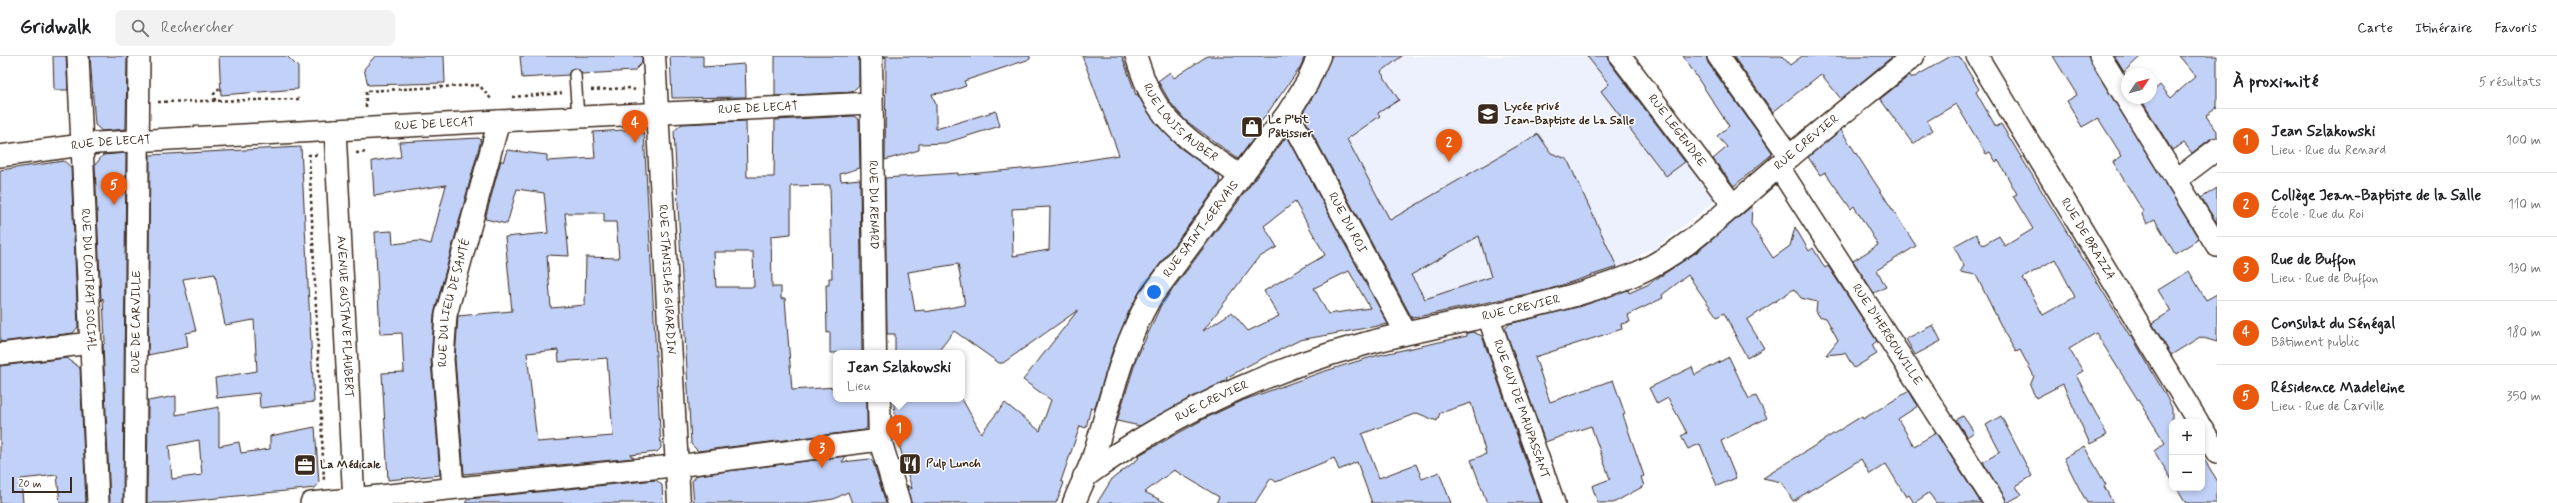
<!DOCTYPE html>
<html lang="fr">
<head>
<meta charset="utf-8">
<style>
  :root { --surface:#fff; --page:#f2f2f2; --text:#202124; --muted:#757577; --line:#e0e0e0; --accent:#ea580c }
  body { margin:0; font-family:Mynerve,sans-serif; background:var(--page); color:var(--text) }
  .controls { position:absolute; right:12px; bottom:12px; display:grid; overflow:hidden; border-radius:8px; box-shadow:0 2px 6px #0003 }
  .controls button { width:36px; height:36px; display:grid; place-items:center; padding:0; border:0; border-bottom:1px solid var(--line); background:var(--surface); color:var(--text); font:20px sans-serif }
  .compass { position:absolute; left:2121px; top:12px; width:36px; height:36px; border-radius:50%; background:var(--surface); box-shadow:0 2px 6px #0003; rotate:55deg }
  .scale { position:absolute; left:12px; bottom:10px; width:60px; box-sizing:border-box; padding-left:4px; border:2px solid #3b2a1e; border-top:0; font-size:11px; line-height:14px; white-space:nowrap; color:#3b2a1e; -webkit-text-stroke:3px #fff; paint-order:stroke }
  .you { position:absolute; left:1154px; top:236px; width:14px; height:14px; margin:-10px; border:3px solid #fff; border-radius:50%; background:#1a73e8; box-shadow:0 0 0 6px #1a73e833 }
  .badge { display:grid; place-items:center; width:26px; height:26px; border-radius:50%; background:var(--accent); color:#fff; font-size:13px; font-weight:700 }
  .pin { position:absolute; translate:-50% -33px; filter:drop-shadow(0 1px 2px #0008) }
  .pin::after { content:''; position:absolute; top:21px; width:14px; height:12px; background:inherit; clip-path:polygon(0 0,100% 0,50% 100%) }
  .popup { position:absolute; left:833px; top:294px; width:132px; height:52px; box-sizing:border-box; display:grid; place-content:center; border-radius:8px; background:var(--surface); filter:drop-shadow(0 1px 3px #0005); font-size:13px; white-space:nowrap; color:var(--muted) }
  .popup b { font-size:15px; color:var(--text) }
  .popup::after { content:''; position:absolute; left:50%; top:100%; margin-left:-8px; border:8px solid transparent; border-top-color:var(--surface) }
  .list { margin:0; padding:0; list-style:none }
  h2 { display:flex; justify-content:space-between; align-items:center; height:52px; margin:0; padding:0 16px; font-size:17px }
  h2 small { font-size:13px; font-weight:400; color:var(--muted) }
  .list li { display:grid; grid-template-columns:26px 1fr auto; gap:12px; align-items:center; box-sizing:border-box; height:64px; padding:0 16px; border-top:1px solid var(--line) }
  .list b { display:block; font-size:15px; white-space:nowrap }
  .list p { margin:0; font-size:13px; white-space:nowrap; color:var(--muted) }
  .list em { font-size:13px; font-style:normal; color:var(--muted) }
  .icon { flex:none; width:22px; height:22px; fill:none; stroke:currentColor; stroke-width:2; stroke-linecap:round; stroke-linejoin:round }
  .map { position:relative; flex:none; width:2217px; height:447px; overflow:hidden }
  header { display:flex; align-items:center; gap:24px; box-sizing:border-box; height:56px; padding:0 20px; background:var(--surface); border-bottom:1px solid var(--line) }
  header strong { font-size:19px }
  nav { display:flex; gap:22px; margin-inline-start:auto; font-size:14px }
  .search { width:280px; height:36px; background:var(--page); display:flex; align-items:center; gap:10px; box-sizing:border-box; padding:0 14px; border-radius:8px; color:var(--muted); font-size:15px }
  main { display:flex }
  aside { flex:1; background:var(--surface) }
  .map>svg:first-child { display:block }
  .built { fill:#edf1fd }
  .building { fill:#c2d1f7; stroke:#3b2a1e; fill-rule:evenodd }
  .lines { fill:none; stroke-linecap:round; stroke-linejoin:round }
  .service-casing { stroke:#3b2a1e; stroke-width:14 }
  .minor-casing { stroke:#3b2a1e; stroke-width:24 }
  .tertiary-casing { stroke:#3b2a1e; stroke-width:25 }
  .path { stroke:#3b2a1e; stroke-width:2.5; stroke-dasharray:3 3; stroke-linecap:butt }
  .service { stroke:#fff; stroke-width:11 }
  .minor { stroke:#fff; stroke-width:21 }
  .tertiary { stroke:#fff; stroke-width:22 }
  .labels { text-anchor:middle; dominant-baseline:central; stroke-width:3; stroke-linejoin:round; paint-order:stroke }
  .poi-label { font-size:12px; font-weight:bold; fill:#3b2a1e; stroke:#fff; text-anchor:start }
  .street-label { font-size:12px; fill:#3b2a1e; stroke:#fff }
</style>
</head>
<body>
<header>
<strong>Gridwalk</strong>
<div class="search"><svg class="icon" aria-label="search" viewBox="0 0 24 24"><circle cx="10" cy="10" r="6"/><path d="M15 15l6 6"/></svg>Rechercher</div>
<nav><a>Carte</a><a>Itinéraire</a><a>Favoris</a></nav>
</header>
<main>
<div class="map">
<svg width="2217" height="447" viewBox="0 0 2217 447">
  <rect width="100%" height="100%" fill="#fff"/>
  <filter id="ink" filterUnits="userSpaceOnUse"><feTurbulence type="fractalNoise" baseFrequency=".025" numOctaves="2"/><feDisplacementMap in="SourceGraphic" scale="8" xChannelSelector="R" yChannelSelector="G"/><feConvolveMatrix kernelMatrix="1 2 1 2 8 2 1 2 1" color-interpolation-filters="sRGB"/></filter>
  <g filter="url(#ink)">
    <path class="built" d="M1339,0H1612L1719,142L1652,195L1650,193L1618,213L1550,233L1412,262L1407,260L1311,82L1338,67L1360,74L1380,60L1358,23Z"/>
    <g class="building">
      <path d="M53,0H66L68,34H54Z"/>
      <path d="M90,0H127L126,73L102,75L95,69Z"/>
      <path d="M219,0H287L298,11V33L221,39Z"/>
      <path d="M375,0H444L445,27L368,29L364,13Z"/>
      <path d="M520,0H642V7L634,15L582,18L575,12L571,13L568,19L522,22Z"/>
      <path d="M670,0H703V11L745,8L746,41L672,42Z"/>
      <path d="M775,0H859V29L852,36L775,40Z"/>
      <path d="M884,0H1030V3L964,25L966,30L949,36L932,38L936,49V73L996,55L1000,70L945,87L919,88V94L885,104L886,0L884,3Z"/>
      <path d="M1082,0H1122L1136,39L1137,38L1158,70L1179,91L1219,120L1220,127L1140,235L1129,255L1112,296L1094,354L1091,351L1086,372L1080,370L1061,425L1064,427L1056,447H911L907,429L912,433L900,392L893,343H962L981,377L1005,347L1040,375L1051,344L1023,324L1078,254L1003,307H999L954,275L937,297H895V278H887L885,122L958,117V119L1052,110L1119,99ZM1050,151L1049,194L1013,200L1012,153ZM958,208L965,249L925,256L924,254L915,255L908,216Z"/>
      <path d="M1207,0H1305L1300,12L1253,77L1257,78L1238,103L1185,64L1170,46L1158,25L1170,16L1174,22Z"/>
      <path d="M1331,0H1402L1381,16L1399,44L1378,57L1380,60L1347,83L1390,164L1538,78L1551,97L1567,103L1617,211L1547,234L1412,262L1302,58L1318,32ZM1479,180L1491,221L1425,243L1411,219Z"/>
      <path d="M1587,0H1608L1610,7L1685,106L1666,120L1601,35L1609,28Z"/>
      <path d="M1683,0H1706L1708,7L1772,96L1771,99L1734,130L1713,103L1727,91L1717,80L1729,70Z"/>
      <path d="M1733,0H1782L1790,9L1802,0H1893L1841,43L1821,18L1773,56Z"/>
      <path d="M1951,0H1959L1979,33L1976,36L1996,71L2001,68L2130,280L2131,279L2165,338L2172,352V424L2154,395L2165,387L2096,277L2069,293L2083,315L2076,319L2107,379L2090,388L2063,328L2036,342L2030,330L2034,320L2020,294L2016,296L2005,278L1976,219L1960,216L1964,210L1954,190L1976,178L1983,189L1999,180L2005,190L2033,173L2013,140L2017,138L1998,104L1996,106L1990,96L1986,98L1956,48L1927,65L1933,74L1913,88L1880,43L1909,20L1911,23ZM2055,203L2075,241L2043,259L2023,222Z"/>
      <path d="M2053,0H2088L2199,183L2175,198L2155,164L2147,168L2142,159L2143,155L2113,106L2122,100L2098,62L2082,71L2067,45L2077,39Z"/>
      <path d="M2114,0H2141L2124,16Z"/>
      <path d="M2179,0H2217V51L2206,60L2217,75V81L2210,83L2192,97L2184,87L2172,94L2142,45L2151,42V37L2160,29L2171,42L2196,20Z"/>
      <path d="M854,60L859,64L860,112L840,118L841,125L860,123L862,297H830V276L827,277L826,229H829V222H832L830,129L791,130V178L771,180L772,231H781V243L785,242L792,334L836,331V343H867V371L865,374L698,395L691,388L674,75L682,68L746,65L747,121H774L775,64ZM714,196H753L754,231H716Z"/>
      <path d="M639,73L644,77L661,392L657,396L630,399L634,402L464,418L455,303L458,260L512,255L505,181L548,177L544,137L517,133L507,168L485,163L501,104L503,106L507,94L547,99V105L595,102L593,76ZM565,157H604V166H616L619,202L586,201L585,249L551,252L547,199L569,200ZM558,294L559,306L607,302L613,380L537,386L527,297Z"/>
      <path d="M1841,74L1916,190L1877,214L1886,231L1874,237L1853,205L1878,189L1854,150L1851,153L1825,116L1820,119L1808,101Z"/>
      <path d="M1287,80L1388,268L1300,284L1253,307L1226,322L1227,324L1140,370L1117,365L1136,304L1161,249ZM1295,146L1325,199L1264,235L1279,260L1248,275L1232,256L1203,275L1258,202L1277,191L1264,170ZM1349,215L1370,252L1328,258L1314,232Z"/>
      <path d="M479,82L481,84L434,258L431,304L440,419L388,424L382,317L404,316L402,277L380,278L375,176L392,175L393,188L419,185L431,188L446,129L374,140L372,105L401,101L399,86Z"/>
      <path d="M301,91L314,346L260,352L259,337L217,342L215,322L257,315L254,264L225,269L215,218L183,223L196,275L186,277L188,291L148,299L150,99Z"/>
      <path d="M126,97L123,447H110L103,289L105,287L103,242L101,245L95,109L103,99Z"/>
      <path d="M64,105L71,111L78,271L73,277L0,286V114Z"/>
      <path d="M2217,132V167L2201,142Z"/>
      <path d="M1752,150L1751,168L1773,202L1790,190L1795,171L1809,195L1813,192L1825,212L1828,210L1877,285L1872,289L1877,298L1854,312L1845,297L1826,299L1838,284L1826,262L1819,260L1816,255L1817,246L1801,242L1794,233L1747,264L1764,292L1747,302L1724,257L1717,261L1688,219L1662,239L1663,242L1628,259L1630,266L1621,268L1622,273L1535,301L1550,346L1613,324L1625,358L1623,359L1644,420L1641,421L1644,430L1613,447H1598L1592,430L1610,423L1591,370L1545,386L1505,273L1509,268L1582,250L1628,234L1629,237L1647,229L1697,196Z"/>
      <path d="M2189,215L2206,244L2217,238V286L2200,281L2171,299L2152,267L2171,255L2158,234Z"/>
      <path d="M1933,269L1941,285L1915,299L1906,283Z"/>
      <path d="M1473,276L1482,280L1541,447H1487L1471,404L1486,398L1471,347L1440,357L1437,365L1417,357L1362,378L1379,422L1416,408L1422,423L1439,416L1451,447H1372L1357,406L1339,414L1334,402L1276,426L1271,422L1255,447H1216L1219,441L1174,414L1145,436L1166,447H1097L1112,423L1138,403L1139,399L1204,363L1244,344L1322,316L1375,300L1467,280V277Z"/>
      <path d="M1729,301L1749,343L1756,340L1767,362L1721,385L1736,422L1717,430L1700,388L1688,393L1681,380L1687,377L1668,342L1657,348L1649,332L1692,311L1695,319Z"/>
      <path d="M67,302L80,312L86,447H60L57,419L21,423L23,447H0V310Z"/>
      <path d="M1909,335L1918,350L1898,363L1914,390L1936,377L1981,447H1936L1929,437L1914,447L1909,439L1906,441L1886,408L1870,418L1861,403L1793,445L1781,426L1763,422L1862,360L1863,363Z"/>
      <path d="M176,340V359L219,351V390L239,386L241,397L270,393V380L315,371L319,427L315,432L168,447H147L148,345ZM199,384L202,419L172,423L169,390Z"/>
      <path d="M1963,360L1974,376L1967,381L1956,364Z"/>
      <path d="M2001,360L2032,420L2016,430L2021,439L2007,447L1983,406L2000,396L1986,369Z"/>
      <path d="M2084,390L2106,429L2104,430L2113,447H2087L2077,428L2064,402Z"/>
      <path d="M846,400L842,406L870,403L873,406L886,447H852L848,436L834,443L806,447H694L692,425L697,419Z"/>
      <path d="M2202,400L2217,424V447H2186L2177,432H2202Z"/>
      <path d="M656,424L662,429L663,447H465L468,443Z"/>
    </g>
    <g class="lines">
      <g class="service-casing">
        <path id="service" d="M575,19L578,61"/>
      </g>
      <g class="minor-casing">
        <g id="minor">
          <path id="s1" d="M78,0L98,447"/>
          <path id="s2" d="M1136,0C1142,18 1148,37 1160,53C1179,81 1213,100 1240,120"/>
          <path id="s3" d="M1620,0L1733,149"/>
          <path d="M1718,0L1790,101"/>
          <path id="s4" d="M1977,0L2198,366"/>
          <path d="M2100,0L2217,190"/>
          <path id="s5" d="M1288,57L1406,277"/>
          <path id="s6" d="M335,74L354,447"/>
          <path id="s7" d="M0,100L97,87L499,65L871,47"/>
          <path id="s8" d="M1778,110L1995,447"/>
          <path d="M2176,124L2217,93"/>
          <path id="s9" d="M1488,260L1554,447"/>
          <path d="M0,298L91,287"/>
          <path d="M2202,372L2217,397"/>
          <path id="s10" d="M453,432L443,303L446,259L499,65"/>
          <path id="s11" d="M135,447L139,0"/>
          <path d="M311,447L692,408L880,384"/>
        </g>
      </g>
      <g class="tertiary-casing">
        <g id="tertiary">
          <path id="s12" d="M654,0L679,447"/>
          <path id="s13" d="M871,0L875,297"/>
          <path d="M879,343L880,384L899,447"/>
          <path id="s14" d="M1084,421C1180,351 1292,303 1408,277C1482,260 1562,248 1633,219C1684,198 1732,150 1774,114C1819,75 1867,38 1913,0"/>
          <path id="s15" d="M1074,447C1080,431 1089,415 1094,399C1111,344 1121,293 1150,242L1288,57L1307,27L1319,0"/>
        </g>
      </g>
      <g class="path">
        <path d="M591,34L630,32L635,34"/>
        <path d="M512,41L562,37"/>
        <path d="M215,45L214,38L221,30"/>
        <path d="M158,46L300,43"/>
        <path d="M366,51V35L479,29L492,44"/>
        <path d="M356,97L368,96"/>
        <path d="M317,99H309L324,425"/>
      </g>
      <use href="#service" class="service"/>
      <use href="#minor" class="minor"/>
      <use href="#tertiary" class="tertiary"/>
    </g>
  </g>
  <defs>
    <g id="school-square" transform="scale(1.15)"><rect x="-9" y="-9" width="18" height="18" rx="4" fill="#3b2a1e" stroke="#fff"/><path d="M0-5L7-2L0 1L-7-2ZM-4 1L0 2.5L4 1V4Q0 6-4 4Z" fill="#fff"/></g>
    <g id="shop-square" transform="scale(1.15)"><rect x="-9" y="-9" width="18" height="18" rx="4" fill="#3b2a1e" stroke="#fff"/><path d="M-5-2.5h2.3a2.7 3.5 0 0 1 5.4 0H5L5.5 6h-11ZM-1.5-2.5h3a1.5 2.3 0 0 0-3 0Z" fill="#fff"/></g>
    <g id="restaurant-square" transform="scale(1.15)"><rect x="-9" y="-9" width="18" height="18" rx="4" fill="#3b2a1e" stroke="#fff"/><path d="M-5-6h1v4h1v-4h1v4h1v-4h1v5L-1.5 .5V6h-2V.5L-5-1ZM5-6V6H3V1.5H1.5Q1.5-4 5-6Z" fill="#fff"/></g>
    <g id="office-square" transform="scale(1.15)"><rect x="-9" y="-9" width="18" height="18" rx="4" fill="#3b2a1e" stroke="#fff"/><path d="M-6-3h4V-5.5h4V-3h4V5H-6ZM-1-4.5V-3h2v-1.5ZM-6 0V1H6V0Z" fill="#fff"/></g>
  </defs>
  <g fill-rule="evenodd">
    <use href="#school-square" x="1488" y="58"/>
    <use href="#shop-square" x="1252" y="71"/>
    <use href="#restaurant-square" x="910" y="408"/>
    <use href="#office-square" x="305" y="409"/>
  </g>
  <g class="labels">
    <g class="poi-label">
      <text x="1504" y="51">Lycée privé<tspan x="1504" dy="14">Jean-Baptiste de La Salle</tspan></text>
      <text x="1268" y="64">Le P'tit<tspan x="1268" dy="14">Pâtissier</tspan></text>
      <text x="926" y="408">Pulp Lunch</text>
      <text x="320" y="409">La Médicale</text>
    </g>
    <g class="street-label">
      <text stroke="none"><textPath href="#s7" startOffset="760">RUE DE LECAT</textPath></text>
      <text stroke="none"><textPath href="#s2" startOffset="82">RUE LOUIS AUBER</textPath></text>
      <text stroke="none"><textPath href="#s7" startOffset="436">RUE DE LECAT</textPath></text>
      <text stroke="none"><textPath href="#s3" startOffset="94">RUE LEGENDRE</textPath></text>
      <text stroke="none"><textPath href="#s14" startOffset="809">RUE CREVIER</textPath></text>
      <text stroke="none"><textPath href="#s7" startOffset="112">RUE DE LECAT</textPath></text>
      <text stroke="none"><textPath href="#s13" startOffset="149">RUE DU RENARD</textPath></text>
      <text stroke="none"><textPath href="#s5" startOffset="125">RUE DU ROI</textPath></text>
      <text stroke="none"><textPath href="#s15" startOffset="305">RUE SAINT-GERVAIS</textPath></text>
      <text stroke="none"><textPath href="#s4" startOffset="214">RUE DE BRAZZA</textPath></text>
      <text stroke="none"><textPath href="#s12" startOffset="224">RUE STANISLAS GIRARDIN</textPath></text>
      <text stroke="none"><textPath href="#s1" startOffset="224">RUE DU CONTRAT SOCIAL</textPath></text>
      <text stroke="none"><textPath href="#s10" startOffset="187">RUE DU LIEU DE SANTÉ</textPath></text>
      <text stroke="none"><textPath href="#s14" startOffset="473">RUE CREVIER</textPath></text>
      <text stroke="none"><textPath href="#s6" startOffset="187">AVENUE GUSTAVE FLAUBERT</textPath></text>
      <text stroke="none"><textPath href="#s11" startOffset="181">RUE DE CARVILLE</textPath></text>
      <text stroke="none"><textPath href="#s8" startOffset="201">RUE D'HERBOUVILLE</textPath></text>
      <text stroke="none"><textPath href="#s14" startOffset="149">RUE CREVIER</textPath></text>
      <text stroke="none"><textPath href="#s9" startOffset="99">RUE GUY DE MAUPASSANT</textPath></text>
    </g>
  </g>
</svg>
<div class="controls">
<button>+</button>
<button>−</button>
</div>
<svg class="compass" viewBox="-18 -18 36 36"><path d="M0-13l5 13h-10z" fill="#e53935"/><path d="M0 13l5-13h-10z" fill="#757577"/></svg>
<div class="scale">20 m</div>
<div class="you"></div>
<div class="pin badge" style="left:899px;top:392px">1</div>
<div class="popup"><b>Jean Szlakowski</b>Lieu</div>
<div class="pin badge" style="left:1449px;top:106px">2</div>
<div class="pin badge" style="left:822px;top:412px">3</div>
<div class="pin badge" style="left:635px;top:87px">4</div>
<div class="pin badge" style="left:114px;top:149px">5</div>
</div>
<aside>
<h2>À proximité<small>5 résultats</small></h2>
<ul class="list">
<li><span class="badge">1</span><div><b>Jean Szlakowski</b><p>Lieu · Rue du Renard</p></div><em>100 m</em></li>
<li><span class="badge">2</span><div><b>Collège Jean-Baptiste de la Salle</b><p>École · Rue du Roi</p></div><em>110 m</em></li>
<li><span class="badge">3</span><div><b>Rue de Buffon</b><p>Lieu · Rue de Buffon</p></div><em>130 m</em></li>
<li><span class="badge">4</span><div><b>Consulat du Sénégal</b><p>Bâtiment public</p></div><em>180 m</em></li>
<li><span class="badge">5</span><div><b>Résidence Madeleine</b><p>Lieu · Rue de Carville</p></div><em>350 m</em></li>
</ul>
</aside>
</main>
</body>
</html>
